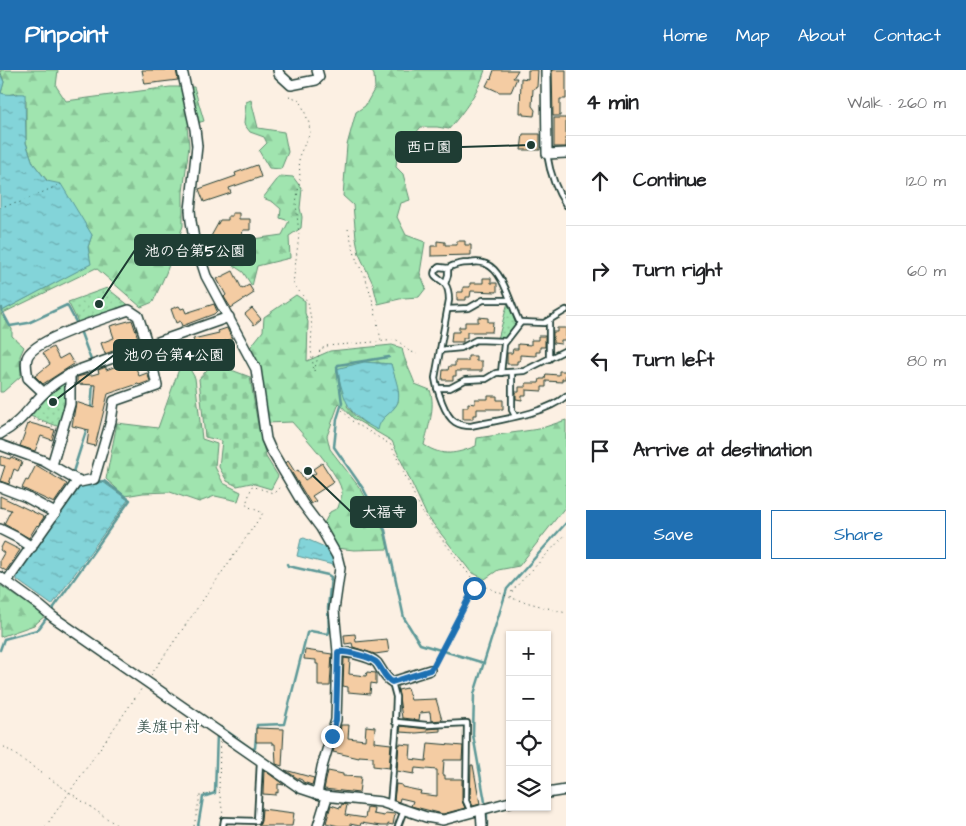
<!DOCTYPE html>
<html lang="en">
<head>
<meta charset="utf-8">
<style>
  :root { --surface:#fff; --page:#f6f6f6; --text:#202124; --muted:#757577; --line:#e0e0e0; --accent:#1f6fb2 }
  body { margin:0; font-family:"Architects Daughter","Klee One",sans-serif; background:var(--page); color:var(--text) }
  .controls { position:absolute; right:15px; bottom:15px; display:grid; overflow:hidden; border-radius:0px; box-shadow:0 1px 4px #0004 }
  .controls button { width:45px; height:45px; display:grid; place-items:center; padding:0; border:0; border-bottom:1px solid var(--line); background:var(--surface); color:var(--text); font:25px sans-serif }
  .stop { position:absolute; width:15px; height:15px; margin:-11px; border:4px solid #1f6fb2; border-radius:50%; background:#fff }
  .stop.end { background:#1f6fb2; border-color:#fff; box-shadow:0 1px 5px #0008 }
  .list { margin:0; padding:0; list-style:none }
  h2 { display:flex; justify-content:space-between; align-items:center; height:65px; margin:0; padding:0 20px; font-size:21px }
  h2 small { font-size:16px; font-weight:400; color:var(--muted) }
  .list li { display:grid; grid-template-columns:32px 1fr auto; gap:15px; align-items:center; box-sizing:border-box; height:90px; padding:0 20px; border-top:1px solid var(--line) }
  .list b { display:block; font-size:19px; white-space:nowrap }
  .list em { font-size:16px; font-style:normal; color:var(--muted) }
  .actions { display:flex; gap:10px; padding:15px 20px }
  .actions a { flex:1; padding:11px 0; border:1px solid var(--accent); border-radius:0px; text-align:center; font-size:18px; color:var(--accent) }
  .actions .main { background:var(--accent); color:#fff }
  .icon { flex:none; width:28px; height:28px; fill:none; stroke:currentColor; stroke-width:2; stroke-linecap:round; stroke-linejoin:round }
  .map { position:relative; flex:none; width:566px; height:756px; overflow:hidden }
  header { display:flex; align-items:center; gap:30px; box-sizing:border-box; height:70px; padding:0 25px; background:var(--accent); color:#fff }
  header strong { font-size:24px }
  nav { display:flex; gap:28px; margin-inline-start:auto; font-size:18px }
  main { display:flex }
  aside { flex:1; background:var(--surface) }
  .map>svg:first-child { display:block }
  .forest { fill:url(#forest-firs); stroke:#609072; fill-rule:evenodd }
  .cemetery { fill:url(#cemetery-stones); stroke:#609072 }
  .park { fill:url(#park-dots); stroke:#609072 }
  .water { fill:url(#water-ripples); stroke:#5b9897 }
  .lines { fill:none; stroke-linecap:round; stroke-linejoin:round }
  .stream { stroke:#5b9897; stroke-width:2.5 }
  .building { fill:#f4cca3; stroke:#1f3d34 }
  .service-casing { stroke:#1f3d34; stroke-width:8 }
  .minor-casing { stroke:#1f3d34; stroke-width:12 }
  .path { stroke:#1f3d34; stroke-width:1; stroke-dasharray:1 4; stroke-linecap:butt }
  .service { stroke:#fff; stroke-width:4.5 }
  .minor { stroke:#fff; stroke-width:9 }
  .route { stroke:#1f6fb2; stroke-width:6 }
  .labels { text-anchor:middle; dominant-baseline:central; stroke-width:4; stroke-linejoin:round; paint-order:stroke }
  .quarter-label { font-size:16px; fill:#1f3d34; stroke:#fff }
  .leader { fill:none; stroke:#1f3d34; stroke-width:2 }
  .callout-dot { fill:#1f3d34; stroke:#fff; stroke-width:2 }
  .callout { fill:#1f3d34; stroke:#1f3d34; stroke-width:2 }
  .callout-label { font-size:15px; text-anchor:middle; font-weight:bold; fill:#fff }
</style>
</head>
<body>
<header>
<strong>Pinpoint</strong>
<nav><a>Home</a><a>Map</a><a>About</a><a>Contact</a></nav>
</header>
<main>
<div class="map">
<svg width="566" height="756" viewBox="0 0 566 756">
  <defs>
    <pattern id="forest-firs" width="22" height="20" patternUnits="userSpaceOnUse" patternTransform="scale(1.25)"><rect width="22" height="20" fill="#a0e4af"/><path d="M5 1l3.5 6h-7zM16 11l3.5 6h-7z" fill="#89c497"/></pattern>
    <pattern id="cemetery-stones" width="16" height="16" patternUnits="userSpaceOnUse" patternTransform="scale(1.25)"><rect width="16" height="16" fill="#a0e4af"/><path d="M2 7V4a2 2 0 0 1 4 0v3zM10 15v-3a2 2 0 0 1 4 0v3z" fill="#89c497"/></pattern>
    <pattern id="park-dots" width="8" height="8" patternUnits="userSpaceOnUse" patternTransform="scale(1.25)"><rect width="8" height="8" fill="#a0e4af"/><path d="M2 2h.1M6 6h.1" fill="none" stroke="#89c497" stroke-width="1.8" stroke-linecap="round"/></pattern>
    <pattern id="water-ripples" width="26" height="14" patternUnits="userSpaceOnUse" patternTransform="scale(1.25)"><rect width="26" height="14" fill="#83d4d9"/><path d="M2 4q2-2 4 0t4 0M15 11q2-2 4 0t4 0" fill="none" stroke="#6badb1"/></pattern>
  </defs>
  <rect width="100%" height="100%" fill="#fcf0e3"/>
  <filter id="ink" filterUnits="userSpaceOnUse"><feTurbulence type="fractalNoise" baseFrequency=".02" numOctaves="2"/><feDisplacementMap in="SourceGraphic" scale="10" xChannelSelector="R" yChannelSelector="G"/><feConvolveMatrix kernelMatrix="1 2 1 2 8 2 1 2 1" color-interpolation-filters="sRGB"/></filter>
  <g filter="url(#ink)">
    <g class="forest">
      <path d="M0,0H58L56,16L66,31L170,17H194L204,51L187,56L189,76L183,122V156L166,203L153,232L141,237L96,198L1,244L12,259V266L24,277L20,286L21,306L3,322H0V240L2,241L90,194L88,177L92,165L33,93L26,72V30L17,23L7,25L1,23L4,12Z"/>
      <path d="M371,0H485C478,23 464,41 449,59L437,57H421L405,75L398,76L396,97L403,104L410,130L401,133L397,147L406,165L425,172L420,203L426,218L419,227L404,228L378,234L373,214L359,184L356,168L353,135L343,126L347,75L356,42L365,36L375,18L374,5Z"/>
      <path d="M251,30L258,58L284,62L288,82L281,99L269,98L259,81L267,73L264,67L250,62L244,54L246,32Z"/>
      <path d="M280,106L293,107L302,119L300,138L302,147L301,158L289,166L290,188L257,196L252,216L243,202L228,192L253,169L282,165L289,151L280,148L281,139L273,132L263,128Z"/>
      <path d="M296,225L305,231V243L308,252L307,291L330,281L392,275L402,278C404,291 411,302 415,314L430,320C436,338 428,357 424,375C443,387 456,384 476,376L477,368L539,359L566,350V436L519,496L498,500L485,509L471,502L427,446L392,371L353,348L339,333L327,366L330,379L362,421L384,461L388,479L354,480L336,478L323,455L330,442L338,438C339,434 342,427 342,423C341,405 304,366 292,352L266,353L260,297L249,279L263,261L264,247ZM364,292L391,294L398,322V332L394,338L379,353L366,354L356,347L347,336Z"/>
      <path d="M187,294L195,308L202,369L217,374L215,397L223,413L241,422L238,431L215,426L199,432L170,422L143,423L125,426L106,409L117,353L158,358L179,299Z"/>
      <path d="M0,515L45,546L34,555L0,567Z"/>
    </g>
    <path class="cemetery" d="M213,293L250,307L258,355L266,387L278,406L271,419L251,413L237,416L227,411L219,397L222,371L205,367L199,309Z"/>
    <g class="park">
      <path d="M107,218L131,237L79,254L68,232Z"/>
      <path d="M508,232L516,255L504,270L498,269Z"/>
      <path d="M61,313L67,316L60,357L30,346L48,324Z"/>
    </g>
    <g class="water">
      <path d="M0,3L4,12L1,23C9,26 17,23 25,24L26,73L33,93L47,111L61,114L92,165L88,177L91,194L2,241L0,240Z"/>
      <path d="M364,292L391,294C394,306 404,327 395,337C388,346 380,348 378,360C345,344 346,331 336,299Z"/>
      <path d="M103,412L128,430L52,535L17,510V506L80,417Z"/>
      <path d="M304,468L327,478L335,492L333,495L297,486L301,469Z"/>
    </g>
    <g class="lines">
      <g class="stream">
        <path d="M2,238V241L10,256L28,253L67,235L77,254"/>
        <path d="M81,263L91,290"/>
        <path d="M389,287L338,295L337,297L342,333L337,349L334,377L364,420L385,460L404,548L420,574L484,593"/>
        <path d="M91,340L93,313"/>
        <path d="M84,409L73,402L87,358"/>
        <path d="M0,580L4,569L37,560L40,557L130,430L104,411L96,412"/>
        <path d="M221,657L252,679L255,678L257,655L284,654L307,563L310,561L328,564L329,562L328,538L331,507L328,505L288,496L287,494"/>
        <path d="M198,756L203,727L215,723L217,663"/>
        <path d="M487,756V743L473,665L474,624L507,519L566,453"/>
      </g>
    </g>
    <g class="building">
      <path d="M142,0H176L178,10L145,14Z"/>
      <path d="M494,0H518L513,8H517L511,22H499L486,16L490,8L491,9Z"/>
      <path d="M528,0H538L537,17L533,19L532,36L535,40L534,46L523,45V43H520L521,8L528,9Z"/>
      <path d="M552,0H566V29H560V46H553Z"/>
      <rect x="554" y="48" width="12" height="29"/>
      <path d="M523,64H540V80H521Z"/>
      <path d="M257,95L261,107L229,118L231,123L204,132L199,119L236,106L235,103Z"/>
      <path d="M232,143H239V149H250V160H243L241,170L233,169L228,180L218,175L214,184L204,179L220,150H228V146H232Z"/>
      <path d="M437,171L445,172V175H457V171H465V175H471V185L431,186V176H437Z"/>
      <path d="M233,201L242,219L249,215L254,223L231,238L224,227L226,225L217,209Z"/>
      <path d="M483,208H491V213H497V222L471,221L470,227H466V230H457V222H463V217H470V213H483Z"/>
      <path d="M214,234L217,241L214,244L182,256L180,251L176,253L171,239L179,236L181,239L184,238L186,243Z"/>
      <path d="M252,238L261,249L254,255L245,244Z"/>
      <path d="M478,247L488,248V252H493L492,262H467V268H463V272H451L452,262H459V257H465V252H478Z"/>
      <path d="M132,250L139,271L105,284L101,273L114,268L110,256Z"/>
      <path d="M227,258L232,269L197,280L193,269L219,263L218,261Z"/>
      <path d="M557,258H566V270H561V274L553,273V262H557Z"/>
      <path d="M538,266H545V277H540V282H536V286L520,285V291H517V294H507V283H512L513,279H518V274L531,275V270H538Z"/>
      <path d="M53,277L59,289L68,284L74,294L43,314L35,306L50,294L43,283Z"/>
      <path d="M468,286H476V291H482V301H456V306H453V310H442L443,300H448L449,296H455V291H468Z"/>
      <path d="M133,290L139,306L147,303L150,311L139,315L138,314L108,324L95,376L87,374L89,360L72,356L76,332L94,338L96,315L77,314V307L85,305H92L99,303L98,300L106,297V300Z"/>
      <path d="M559,301H566L565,309H562V312L546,311V317H542V321L526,320V326H522V330L516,329V322H519V317H526V313H539L540,309H545L546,304L559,305Z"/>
      <path d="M488,326H497V330H503V339H477V345H473V349H463V337H468V333L475,334V329H488Z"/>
      <path d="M30,353L55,360L52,370L41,366L35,381L20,376L28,354L29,355Z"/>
      <path d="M0,386L10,389L11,387L22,392L18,401L14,399L9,414L0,411L5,396L0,395Z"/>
      <path d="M288,391L295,402L298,400L305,410L316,403L313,399L322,393L334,412L312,426L316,431L311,434L286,393Z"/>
      <path d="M36,395L67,414L54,433L22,418L26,410L28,411Z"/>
      <path d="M0,426L44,447L38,456L37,455L29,468L4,454L11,440L0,437Z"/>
      <path d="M4,472L20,480L6,501L0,497V490L4,483L0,480Z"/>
      <path d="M355,564L356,572L387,569L389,582L375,584L353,577L352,573L345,574L344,565Z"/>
      <path d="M305,580L332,584L330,616H318V594H316V590L304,589Z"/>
      <path d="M344,588L350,589L349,604L366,606L367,602L376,603V614L371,613L370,624L348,622V617L343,616Z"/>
      <path d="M407,618L411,630L436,629L442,650L431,651L430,642L420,643L419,650L402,648L398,620Z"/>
      <path d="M341,655H349L348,668L365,670L366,656L375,657L374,672L391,674L389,698L373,696V687L359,686V688L333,682L339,663H340Z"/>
      <path d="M401,656L427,659L440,658V661L416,663L400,662Z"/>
      <path d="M256,658L284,659L282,696L276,694L275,674H272V672H256Z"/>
      <path d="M428,673L463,676L462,690H444L443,705H445V709H462V731L465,738L443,744L411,736L413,731L400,728L399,732L394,730L396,714L402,715V717L421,721L420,724L437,726V700L415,698L414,704L397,701L399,674L411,675L410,689L426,691Z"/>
      <path d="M471,695H473L480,734L473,736L470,730Z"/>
      <path d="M264,700L284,715L278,714V723L276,722V725L263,724Z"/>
      <path d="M285,700L314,708L312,715L303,712L302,710L297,708Z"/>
      <path d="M328,701L343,704V706L361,707L359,723L324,719Z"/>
      <path d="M342,734L347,735L345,745L365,748L367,737L374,738L373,744L384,746L385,743L395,744L393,755L388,754V756H381L361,753L360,756L350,754V756H339L326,753L331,735L340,738Z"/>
      <path d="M262,739L294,743L292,756H259L261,751Z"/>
    </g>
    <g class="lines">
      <g class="service-casing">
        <g id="service">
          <path d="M547,84C550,103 555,119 566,135"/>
          <path d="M448,198C455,194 463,193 470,193C475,192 481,192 486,194C504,201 511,237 520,253"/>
          <path d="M445,214L448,205V198L439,197C427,206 441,208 445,214C449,219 449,225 449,230L435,308C437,320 445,346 455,352C460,355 465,356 471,356C498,350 546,344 566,326"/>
          <path d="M448,239L469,238L483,230H509"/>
          <path d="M549,251V289"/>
          <path d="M440,280L461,278L476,270L505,271"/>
          <path d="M501,303L504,274L521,252L544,253L566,240"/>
          <path d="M512,303V340L515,346"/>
          <path d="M437,318H450L465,310L486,309L496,303L524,301L566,280"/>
          <path d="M397,652L427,655L467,653L466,731L471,742"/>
          <path d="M390,735L397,652H395L396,627L392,612"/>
          <path d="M223,756L224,750L257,751L260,691"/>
          <path d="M398,756L404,740"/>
        </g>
      </g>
      <g class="minor-casing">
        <g id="minor">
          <path d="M182,0L195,59L197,76L190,140L191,151L194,169L206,206L256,299L266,369L270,378L303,434L321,458L337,486L340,498L334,540L338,582L336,650L322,697L317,724"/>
          <path d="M278,0L279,4L291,15L316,10L319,7L317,0"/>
          <path d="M546,0L547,84L566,83"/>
          <path d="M0,364C22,352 27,340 43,324C52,314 64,307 76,301L229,247"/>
          <path d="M0,375L44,391L80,412L94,409L111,351L114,331L157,316L148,276L138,246L129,240C110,247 32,269 27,288C25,294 27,302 28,308L44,323"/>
          <path d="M52,395L70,334V304"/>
          <path d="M0,417L26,427L55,443"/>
          <path d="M0,459L18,468L32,477"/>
          <path d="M0,507L40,536L53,547L300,718L324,726L381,732L426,747L443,750L510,732"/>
          <path d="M7,511L78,410"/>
          <path d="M338,582C346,581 372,587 377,593C382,600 384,607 392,612L430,600"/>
          <path d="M547,723L566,720"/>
          <path d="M481,740L482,756"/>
          <path d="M318,756L327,727"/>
        </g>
      </g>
      <g class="path">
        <path d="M289,26L300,30L309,53L310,63L299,86L300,109L296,133L299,165L293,214L308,232L312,256L311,279L314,302"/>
        <path d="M0,137L21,132L61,114"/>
        <path d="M348,159L357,192L365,206L373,232L381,270"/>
        <path d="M314,301L320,280L326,276L397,270L409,281L417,284"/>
        <path d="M342,340L352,351L391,375L423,444L474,511L511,528L566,543"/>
        <path d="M33,349L55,357"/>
        <path d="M511,527L512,521L566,464"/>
        <path d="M435,593L474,518L477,513"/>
        <path d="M151,605L263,443L247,436L246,434L252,416L273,423L277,421L281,415"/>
        <path d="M220,672L219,720L223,745"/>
        <path d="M0,674L118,756"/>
        <path d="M46,756L142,618"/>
        <path d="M194,756L200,726L219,720"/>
      </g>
      <use href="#service" class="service"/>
      <use href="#minor" class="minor"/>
    </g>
  </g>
  <g class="lines" filter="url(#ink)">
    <path class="route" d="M332,666L336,650L338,582C346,581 372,587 377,593C383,600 384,607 392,612L430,600L434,595L474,518"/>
  </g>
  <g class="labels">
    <g class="quarter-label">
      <text x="168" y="657">美旗中村</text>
    </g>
  </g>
  <path class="leader" d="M531 75L461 77M99 234L135 180M53 332L114 285M308 401L351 442"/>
  <g class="callout-dot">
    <circle cx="531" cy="75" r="5"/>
    <circle cx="99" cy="234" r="5"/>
    <circle cx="53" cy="332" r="5"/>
    <circle cx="308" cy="401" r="5"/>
  </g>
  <g class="callout">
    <rect x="396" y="62" width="65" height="30" rx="5"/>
    <rect x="135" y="165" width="120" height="30" rx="5"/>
    <rect x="114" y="270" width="120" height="30" rx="5"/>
    <rect x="351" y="427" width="65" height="30" rx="5"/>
  </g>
  <g class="callout-label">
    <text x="429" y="82">西口園</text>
    <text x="195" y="186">池の台第5公園</text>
    <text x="174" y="290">池の台第4公園</text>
    <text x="384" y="447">大福寺</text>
  </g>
</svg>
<div class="controls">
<button>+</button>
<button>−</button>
<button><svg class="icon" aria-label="locate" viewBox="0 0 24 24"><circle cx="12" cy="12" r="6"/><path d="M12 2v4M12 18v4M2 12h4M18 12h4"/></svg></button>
<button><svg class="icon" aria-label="layers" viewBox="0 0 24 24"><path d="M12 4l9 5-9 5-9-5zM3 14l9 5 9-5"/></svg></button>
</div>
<div class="stop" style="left:474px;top:518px"></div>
<div class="stop end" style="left:332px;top:666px"></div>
</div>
<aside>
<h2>4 min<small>Walk · 260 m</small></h2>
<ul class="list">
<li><svg class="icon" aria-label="ahead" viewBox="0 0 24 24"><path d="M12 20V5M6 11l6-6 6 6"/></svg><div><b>Continue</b></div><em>120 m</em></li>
<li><svg class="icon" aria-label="right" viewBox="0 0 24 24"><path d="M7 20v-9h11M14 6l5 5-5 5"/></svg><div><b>Turn right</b></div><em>60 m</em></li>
<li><svg class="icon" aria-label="left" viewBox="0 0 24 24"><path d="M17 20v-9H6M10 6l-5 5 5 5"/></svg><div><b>Turn left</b></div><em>80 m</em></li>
<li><svg class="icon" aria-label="arrive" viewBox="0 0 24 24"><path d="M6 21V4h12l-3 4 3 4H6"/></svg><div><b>Arrive at destination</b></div></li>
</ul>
<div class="actions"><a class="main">Save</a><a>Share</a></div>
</aside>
</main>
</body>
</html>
